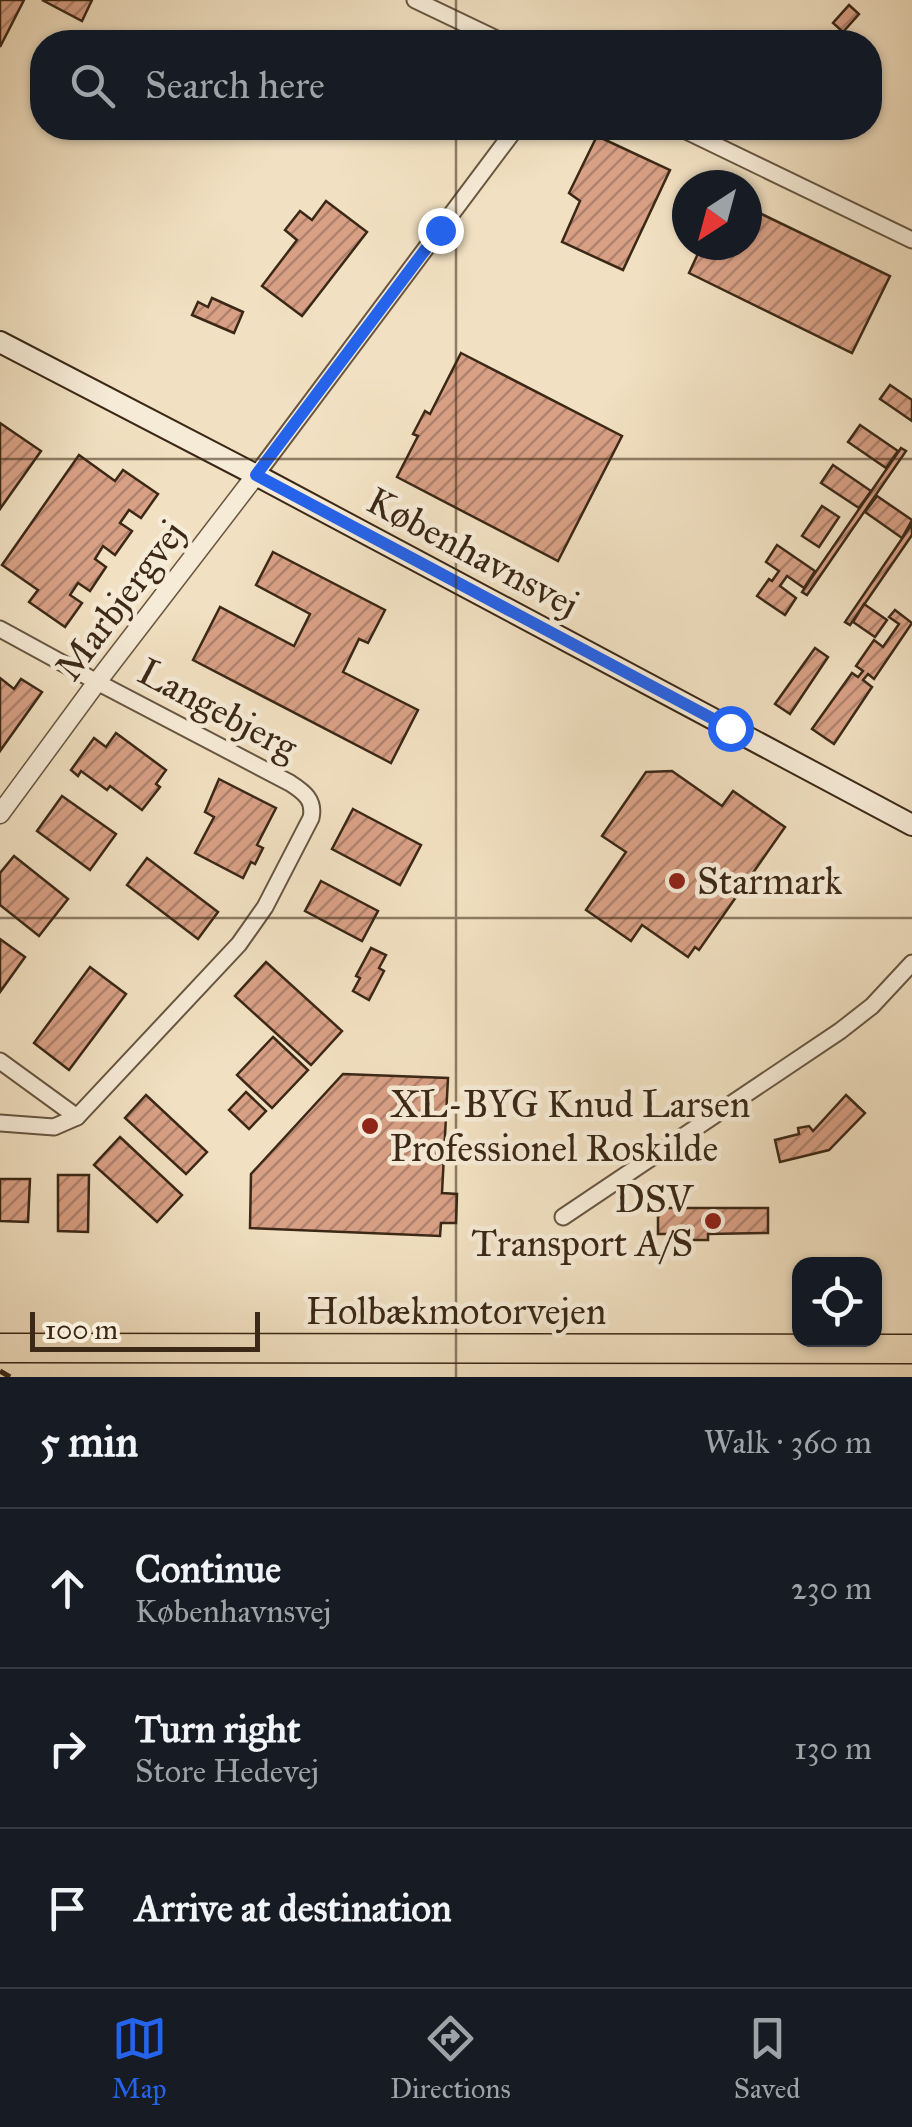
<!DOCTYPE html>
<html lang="en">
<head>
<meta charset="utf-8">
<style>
  :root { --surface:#171b24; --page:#242831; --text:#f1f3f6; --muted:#9ea1a6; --line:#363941; --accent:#2563eb }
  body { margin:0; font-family:"IM FELL Great Primer",serif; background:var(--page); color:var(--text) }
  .controls { position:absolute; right:30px; bottom:30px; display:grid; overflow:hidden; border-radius:20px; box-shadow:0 2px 8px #0004 }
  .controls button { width:90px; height:90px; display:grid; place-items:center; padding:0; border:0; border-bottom:2px solid var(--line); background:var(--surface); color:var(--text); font:50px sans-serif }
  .compass { position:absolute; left:672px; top:170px; width:90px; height:90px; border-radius:50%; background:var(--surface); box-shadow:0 2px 8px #0004; rotate:216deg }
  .scale { position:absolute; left:30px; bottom:25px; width:230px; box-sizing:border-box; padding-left:10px; border:5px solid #3b2816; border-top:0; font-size:28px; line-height:35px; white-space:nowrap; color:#3b2816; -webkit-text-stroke:8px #f6ebd7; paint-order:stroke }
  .stop { position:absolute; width:30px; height:30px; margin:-22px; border:8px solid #2563eb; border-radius:50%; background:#fff }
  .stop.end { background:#2563eb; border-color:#fff; box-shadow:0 2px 10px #0008 }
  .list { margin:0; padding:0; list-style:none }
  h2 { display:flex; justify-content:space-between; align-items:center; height:130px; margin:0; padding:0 40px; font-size:42px }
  h2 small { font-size:32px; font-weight:400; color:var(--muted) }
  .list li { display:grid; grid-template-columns:65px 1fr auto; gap:30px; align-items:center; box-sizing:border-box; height:160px; padding:0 40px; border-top:2px solid var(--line) }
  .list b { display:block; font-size:38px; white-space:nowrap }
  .list p { margin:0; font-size:32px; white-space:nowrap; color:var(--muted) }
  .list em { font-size:32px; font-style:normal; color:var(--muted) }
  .icon { flex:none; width:55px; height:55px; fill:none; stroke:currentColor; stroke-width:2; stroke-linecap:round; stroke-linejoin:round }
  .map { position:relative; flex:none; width:912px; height:1377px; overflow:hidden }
  .search { position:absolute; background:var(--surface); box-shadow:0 2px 8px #0004; left:30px; right:30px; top:30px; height:110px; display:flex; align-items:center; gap:25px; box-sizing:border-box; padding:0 35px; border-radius:40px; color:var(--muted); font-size:38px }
  .sheet { height:610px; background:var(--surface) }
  nav { display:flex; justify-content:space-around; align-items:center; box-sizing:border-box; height:140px; border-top:2px solid var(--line); background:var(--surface); font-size:28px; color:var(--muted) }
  nav a { display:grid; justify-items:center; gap:5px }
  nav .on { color:var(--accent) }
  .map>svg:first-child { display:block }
  .building { fill:url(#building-hatch); stroke:#3b2816; stroke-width:2.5 }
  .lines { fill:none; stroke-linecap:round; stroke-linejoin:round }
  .minor-casing { stroke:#685641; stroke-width:19 }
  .tertiary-casing { stroke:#685641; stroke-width:21 }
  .secondary-casing { stroke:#3b2816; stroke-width:24 }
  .motorway-casing { stroke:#3b2816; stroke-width:31 }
  .minor { stroke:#f6ebd7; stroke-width:15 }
  .tertiary { stroke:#f6ebd7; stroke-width:18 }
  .secondary { stroke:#f6ebd7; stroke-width:20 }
  .motorway { stroke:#f1e0c1; stroke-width:28 }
  .rail { stroke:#3b2816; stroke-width:5; stroke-dasharray:18 18; stroke-linecap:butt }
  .route { stroke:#2563eb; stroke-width:12 }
  .grid { fill:none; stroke:#3b2816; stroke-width:2.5; stroke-opacity:0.55 }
  .poi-dot { fill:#8f2418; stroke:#f6ebd7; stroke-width:4 }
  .labels { text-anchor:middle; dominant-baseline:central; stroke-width:9; stroke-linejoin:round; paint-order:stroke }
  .street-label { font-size:38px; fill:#3b2816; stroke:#f6ebd7 }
  .poi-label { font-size:38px; fill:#3b2816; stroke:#f6ebd7; text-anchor:start }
</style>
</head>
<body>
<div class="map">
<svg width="912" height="1377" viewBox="0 0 912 1377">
  <defs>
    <pattern id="building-hatch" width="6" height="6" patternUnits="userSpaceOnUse" patternTransform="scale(2.5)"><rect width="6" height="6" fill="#d8a085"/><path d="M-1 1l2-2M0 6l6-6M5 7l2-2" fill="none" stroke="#b0826c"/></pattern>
  </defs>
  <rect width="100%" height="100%" fill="#f1e0c1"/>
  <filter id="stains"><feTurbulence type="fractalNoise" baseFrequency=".002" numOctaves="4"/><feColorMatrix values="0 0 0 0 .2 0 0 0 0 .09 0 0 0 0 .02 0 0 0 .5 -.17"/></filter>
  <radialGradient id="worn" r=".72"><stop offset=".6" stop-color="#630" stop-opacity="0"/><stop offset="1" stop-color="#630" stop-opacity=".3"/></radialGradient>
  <g class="building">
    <path d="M0,0H24L0,47Z"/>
    <path d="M42,0H92L82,21Z"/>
    <path d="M849,5L859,14L843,32L833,23Z"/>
    <path d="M597,136L670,170L623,270L562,242L580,201L569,193Z"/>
    <path d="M326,201L367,232L302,316L262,286L297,240L285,230L300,211L312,220Z"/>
    <path d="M747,207L890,276L852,353L689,273L702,245H747Z"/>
    <path d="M212,298L243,312L234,333L192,315L198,302L208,307Z"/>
    <path d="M461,353L622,436L558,561L397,477L418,436L413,434L425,411L430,414Z"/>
    <path d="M890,385L912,400V421L880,399Z"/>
    <path d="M0,423L41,451L0,509Z"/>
    <path d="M860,425L898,451L886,468L848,442Z"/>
    <path d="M901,448L906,451L807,595L802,592Z"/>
    <path d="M79,455L115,481L123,470L158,494L141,518L129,510L120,523L132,531L115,555L103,546L95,559L106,567L90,591L78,583L70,595L82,603L65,627L29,602L38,590L2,565Z"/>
    <path d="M833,465L871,491L859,508L821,483Z"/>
    <path d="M877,496L912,520L902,538L865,512Z"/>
    <path d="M822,506L839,517L819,547L802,536Z"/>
    <path d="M912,524V535L850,625L845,622Z"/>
    <path d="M777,545L815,571L804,588L787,576L780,586L796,598L785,615L757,596L769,579L772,581L779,571L766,562Z"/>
    <path d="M273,552L385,610L368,643L359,639L343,672L418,710L391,763L193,660L220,607L294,646L310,614L256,585Z"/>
    <path d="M864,604L887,620L875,637L853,622Z"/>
    <path d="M895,610L912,623L874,679L868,674L863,680L872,687L834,744L812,729L852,673L858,677L863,671L856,666L874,640L883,647L899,624L889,617Z"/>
    <path d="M815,648L828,657L790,714L775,704Z"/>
    <path d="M0,678L14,689L21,679L42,692L0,751Z"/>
    <path d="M116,733L166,770L156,784L160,787L142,810L110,786L107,790L81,771L78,776L71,770L94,738L106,747Z"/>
    <path d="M672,771L722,806L733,791L785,827L699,950L695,947L688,957L642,925L631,941L586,910L626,852L602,836L646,772Z"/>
    <path d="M219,779L276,808L257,845L263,848L255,864L251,862L243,878L195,853L214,817L205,812Z"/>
    <path d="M62,796L116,834L90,870L37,831Z"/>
    <path d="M353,809L421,845L400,885L332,849Z"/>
    <path d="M14,856L68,899L39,936L0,905V873Z"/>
    <path d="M147,858L218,912L198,939L127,885Z"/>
    <path d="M321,881L378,911L362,941L305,911Z"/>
    <path d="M0,939L25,957L0,992Z"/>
    <path d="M371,948L386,955L379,968L384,971L369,1000L353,991L360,978L356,976Z"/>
    <path d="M266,962L342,1031L311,1065L235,996Z"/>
    <path d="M90,967L126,994L69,1070L34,1043Z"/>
    <path d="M273,1037L308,1070L272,1108L237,1075Z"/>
    <path d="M343,1074L448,1078L442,1193L457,1194L456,1223H441L440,1236L250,1228L251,1174Z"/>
    <path d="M246,1092L266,1111L249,1129L229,1110Z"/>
    <path d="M146,1095L207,1152L186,1174L125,1118Z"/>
    <path d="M846,1095L865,1113L829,1150L780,1162L775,1140L799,1134L798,1128L809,1126L813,1131Z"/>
    <path d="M120,1137L182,1195L157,1222L94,1165Z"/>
    <path d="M58,1175H89L88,1232L58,1231Z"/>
    <path d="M0,1179H30L28,1222L0,1221Z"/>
    <path d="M658,1208H768V1233L708,1234V1240H692V1234H658Z"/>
  </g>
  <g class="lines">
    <g class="minor-casing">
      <g id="minor">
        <path d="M415,0L503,42"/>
        <path d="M680,128L912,240"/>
        <path d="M256,475L516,128"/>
        <path d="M0,629L97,682L290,783C304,792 315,800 311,818L265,907L239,944L77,1117L54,1127L0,1123"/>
        <path d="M0,1061L77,1117"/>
        <path d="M563,1217L840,1031L872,1006L912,963"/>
      </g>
    </g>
    <g class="tertiary-casing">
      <path id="tertiary" d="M0,814L97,682L256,475"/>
    </g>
    <g class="secondary-casing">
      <path id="secondary" d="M0,342L256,475L912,825"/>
    </g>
    <g class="motorway-casing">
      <path id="motorway" d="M0,1348L912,1349"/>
    </g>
    <use href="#minor" class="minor"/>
    <use href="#tertiary" class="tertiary"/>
    <use href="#secondary" class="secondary"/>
    <use href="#motorway" class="motorway"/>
    <path class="rail" d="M0,1371L10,1377"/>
  </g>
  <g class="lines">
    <path class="route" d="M440,230L256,475L730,728"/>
  </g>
  <path class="grid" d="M456,0V42M456,128V1377M0,459H912M0,918H912"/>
  <g class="poi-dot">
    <circle cx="677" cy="881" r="10"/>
    <circle cx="370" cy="1126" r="10"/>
    <circle cx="713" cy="1221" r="10"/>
  </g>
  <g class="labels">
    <g class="street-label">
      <text transform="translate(473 552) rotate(28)">Københavnsvej</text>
      <text transform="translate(120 600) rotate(-53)">Marbjergvej</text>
      <text transform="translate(218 709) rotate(28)">Langebjerg</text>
      <text x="456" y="1311">Holbækmotorvejen</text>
    </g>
    <g class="poi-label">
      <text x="697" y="881">Starmark</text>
      <text x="390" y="1104">XL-BYG Knud Larsen<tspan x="390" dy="44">Professionel Roskilde</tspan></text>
      <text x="693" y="1199" text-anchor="end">DSV<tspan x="693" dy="44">Transport A/S</tspan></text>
    </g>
  </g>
  <rect width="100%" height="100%" filter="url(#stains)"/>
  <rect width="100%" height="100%" fill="url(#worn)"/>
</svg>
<div class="controls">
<button><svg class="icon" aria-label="locate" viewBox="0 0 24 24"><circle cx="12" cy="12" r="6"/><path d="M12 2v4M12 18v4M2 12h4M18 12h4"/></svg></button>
</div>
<svg class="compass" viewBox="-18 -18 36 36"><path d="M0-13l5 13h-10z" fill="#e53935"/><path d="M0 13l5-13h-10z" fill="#9ea1a6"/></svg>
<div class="scale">100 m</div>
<div class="stop" style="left:730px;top:728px"></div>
<div class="stop end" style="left:440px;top:230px"></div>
<div class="search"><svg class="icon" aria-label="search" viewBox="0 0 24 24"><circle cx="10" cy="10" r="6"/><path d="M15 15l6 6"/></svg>Search here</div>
</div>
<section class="sheet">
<h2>5 min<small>Walk · 360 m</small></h2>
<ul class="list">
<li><svg class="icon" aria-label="ahead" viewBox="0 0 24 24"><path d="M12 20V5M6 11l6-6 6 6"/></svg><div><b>Continue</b><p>Københavnsvej</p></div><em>230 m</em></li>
<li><svg class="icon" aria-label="right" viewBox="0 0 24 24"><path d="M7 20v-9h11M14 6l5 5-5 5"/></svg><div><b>Turn right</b><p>Store Hedevej</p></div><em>130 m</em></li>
<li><svg class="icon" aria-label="arrive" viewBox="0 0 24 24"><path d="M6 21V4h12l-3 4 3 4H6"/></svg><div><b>Arrive at destination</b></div></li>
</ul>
</section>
<nav>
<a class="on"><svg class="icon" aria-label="map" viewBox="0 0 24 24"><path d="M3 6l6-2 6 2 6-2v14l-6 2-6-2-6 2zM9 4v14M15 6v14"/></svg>Map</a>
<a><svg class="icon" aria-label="directions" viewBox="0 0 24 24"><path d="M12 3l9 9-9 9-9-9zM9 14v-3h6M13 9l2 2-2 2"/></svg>Directions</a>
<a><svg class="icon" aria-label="saved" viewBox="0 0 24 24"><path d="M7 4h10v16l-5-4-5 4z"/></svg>Saved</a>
</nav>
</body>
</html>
